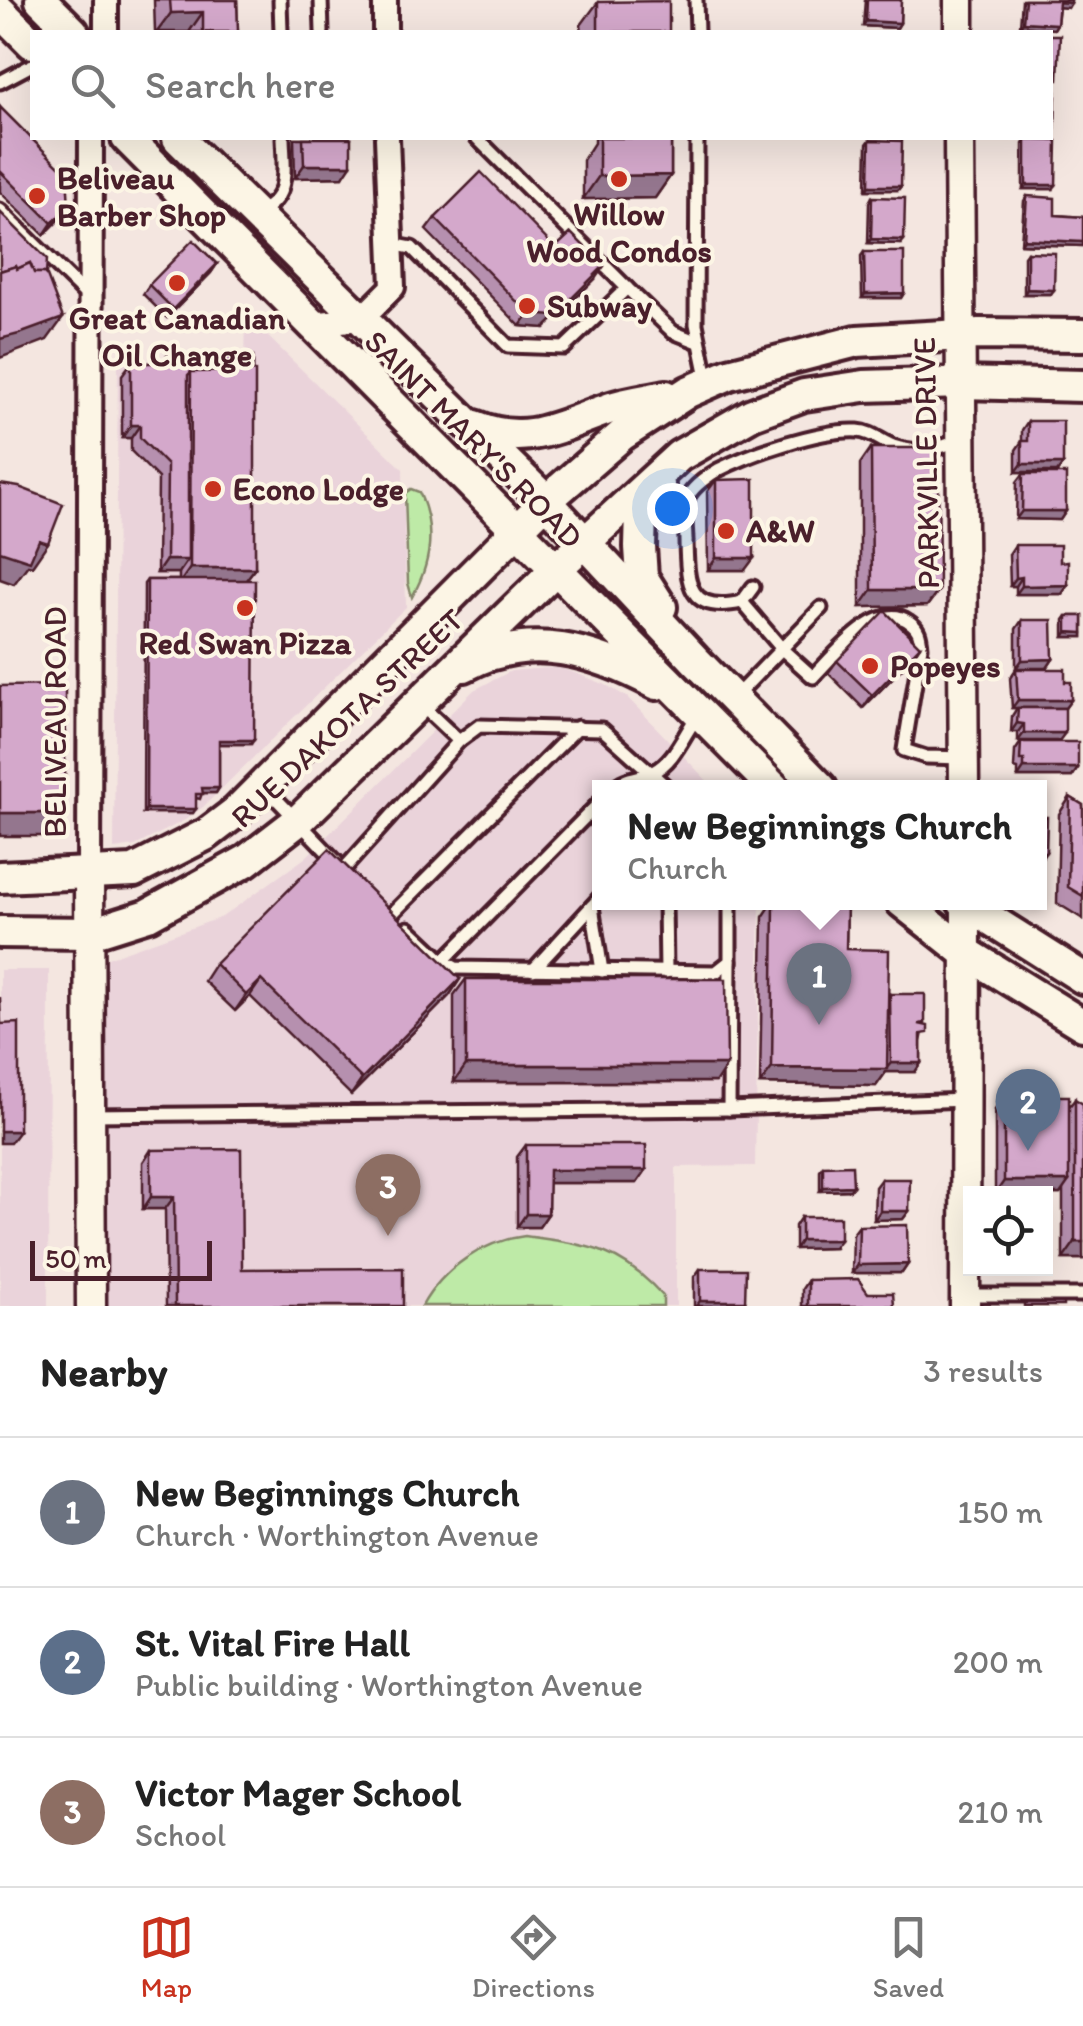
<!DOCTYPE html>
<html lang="en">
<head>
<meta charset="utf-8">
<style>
  :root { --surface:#fff; --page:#f6f6f6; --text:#222; --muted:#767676; --line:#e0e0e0; --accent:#c8321e }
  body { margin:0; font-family:Itim,sans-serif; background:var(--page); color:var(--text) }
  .controls { position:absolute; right:30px; bottom:30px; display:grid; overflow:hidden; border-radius:0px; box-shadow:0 10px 40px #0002 }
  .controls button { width:90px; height:90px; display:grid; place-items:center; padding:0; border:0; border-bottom:2px solid var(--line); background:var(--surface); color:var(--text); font:50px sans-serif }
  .scale { position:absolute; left:30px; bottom:25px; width:182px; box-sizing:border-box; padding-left:10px; border:5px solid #4a1f2b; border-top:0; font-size:28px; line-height:35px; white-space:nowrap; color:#4a1f2b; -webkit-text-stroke:8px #fcf5e5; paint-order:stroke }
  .you { position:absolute; left:672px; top:508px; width:35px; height:35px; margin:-25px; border:8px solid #fff; border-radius:50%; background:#1a73e8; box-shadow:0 0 0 15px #1a73e833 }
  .badge { display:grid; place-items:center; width:65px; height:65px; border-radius:50%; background:var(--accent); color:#fff; font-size:32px; font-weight:700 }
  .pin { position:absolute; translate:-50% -82px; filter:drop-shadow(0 2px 5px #0008) }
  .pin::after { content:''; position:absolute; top:52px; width:35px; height:30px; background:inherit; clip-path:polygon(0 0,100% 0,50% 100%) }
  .popup { position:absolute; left:592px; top:780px; width:455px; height:130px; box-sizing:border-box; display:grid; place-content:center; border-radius:0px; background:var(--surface); filter:drop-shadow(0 2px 8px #0005); font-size:32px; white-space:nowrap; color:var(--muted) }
  .popup b { font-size:38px; color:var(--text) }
  .popup::after { content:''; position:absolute; left:50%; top:100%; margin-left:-20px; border:20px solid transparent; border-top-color:var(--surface) }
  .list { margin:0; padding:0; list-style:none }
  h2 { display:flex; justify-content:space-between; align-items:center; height:130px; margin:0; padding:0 40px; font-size:42px }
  h2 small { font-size:32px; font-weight:400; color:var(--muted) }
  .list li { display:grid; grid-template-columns:65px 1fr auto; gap:30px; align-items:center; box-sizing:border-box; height:150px; padding:0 40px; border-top:2px solid var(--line) }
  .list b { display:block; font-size:38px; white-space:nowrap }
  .list p { margin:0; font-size:32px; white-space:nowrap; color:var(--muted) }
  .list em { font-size:32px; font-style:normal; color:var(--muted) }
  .icon { flex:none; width:55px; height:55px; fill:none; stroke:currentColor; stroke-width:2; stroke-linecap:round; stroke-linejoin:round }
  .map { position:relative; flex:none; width:1083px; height:1306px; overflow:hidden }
  .search { position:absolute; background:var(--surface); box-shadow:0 10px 40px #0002; left:30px; right:30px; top:30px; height:110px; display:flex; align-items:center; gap:25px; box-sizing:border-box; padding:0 35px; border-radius:0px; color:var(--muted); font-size:38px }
  .sheet { height:580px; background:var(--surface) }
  nav { display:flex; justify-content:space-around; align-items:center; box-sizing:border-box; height:140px; border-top:2px solid var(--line); background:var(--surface); font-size:28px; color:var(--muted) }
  nav a { display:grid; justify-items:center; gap:5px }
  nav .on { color:var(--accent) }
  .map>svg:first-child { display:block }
  .built { fill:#ead3da }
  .green { fill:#beeaa7; stroke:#848469; stroke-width:2.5 }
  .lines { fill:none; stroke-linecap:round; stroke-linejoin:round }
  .service-casing { stroke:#4a1f2b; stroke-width:19 }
  .minor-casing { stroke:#4a1f2b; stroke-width:30 }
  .tertiary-casing { stroke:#4a1f2b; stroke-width:35 }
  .secondary-casing { stroke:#4a1f2b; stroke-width:38 }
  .service { stroke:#fcf5e5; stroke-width:11 }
  .minor { stroke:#fcf5e5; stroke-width:22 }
  .tertiary { stroke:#fcf5e5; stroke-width:28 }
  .secondary { stroke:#fcf5e5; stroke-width:30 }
  .wall { fill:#b690af; stroke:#4a1f2b; stroke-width:2.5 }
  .shaded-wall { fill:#94768e; stroke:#4a1f2b; stroke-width:2.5 }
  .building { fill:#d4a8cb; stroke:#4a1f2b; stroke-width:2.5 }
  .poi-dot { fill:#c8321e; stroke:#fcf5e5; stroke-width:4 }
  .labels { text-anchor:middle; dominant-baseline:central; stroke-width:8; stroke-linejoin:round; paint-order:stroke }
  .poi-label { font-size:32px; font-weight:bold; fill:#4a1f2b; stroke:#fcf5e5; text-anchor:start }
  .street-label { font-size:32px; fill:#4a1f2b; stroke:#fcf5e5 }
</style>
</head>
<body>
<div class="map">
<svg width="1083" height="1306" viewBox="0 0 1083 1306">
  <rect width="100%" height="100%" fill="#f4e6e0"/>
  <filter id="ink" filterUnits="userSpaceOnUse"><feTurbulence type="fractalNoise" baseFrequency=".01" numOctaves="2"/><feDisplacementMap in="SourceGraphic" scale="20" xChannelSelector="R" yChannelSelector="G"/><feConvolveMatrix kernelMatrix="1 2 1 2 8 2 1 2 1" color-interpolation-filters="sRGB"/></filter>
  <g filter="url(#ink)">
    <g class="built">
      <path d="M246,315L403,469L406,607L203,807L185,820L135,846L114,849L118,363H245Z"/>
      <path d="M559,667L604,684L627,697L713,787L599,788V902L760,903L755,1166L676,1167V1306H101L100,1124L105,959L222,917L305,858L474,690L511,671Z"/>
      <path d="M0,970H49L48,1306H0Z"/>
    </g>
    <g class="green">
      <path d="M411,489L419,492C436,528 432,562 412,597L408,583L405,493Z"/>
      <path d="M525,1236C586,1245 619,1247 663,1296V1306H422C443,1268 483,1241 525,1236Z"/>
    </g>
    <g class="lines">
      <g class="service-casing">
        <g id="service">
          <path d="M280,0L281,32"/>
          <path d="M321,0L322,32"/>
          <path d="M696,0L697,32"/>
          <path d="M0,82L32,65"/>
          <path d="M477,138L627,288"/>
          <path d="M697,138L696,324L708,382"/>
          <path d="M0,210L89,298"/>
          <path d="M255,213C291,201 284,170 283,138"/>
          <path d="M391,244L412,248L508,346L564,348L627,288L673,332L698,342"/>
          <path d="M753,587L742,602L783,650L813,677C833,657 877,600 908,621C919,628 920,635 921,647L904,750L926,757L965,758"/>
          <path d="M742,602C688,614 687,584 686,541C686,527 682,507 689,495C694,486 709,475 718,470C752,453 820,429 858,431C872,432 880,441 893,446C916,454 938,451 959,439"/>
          <path d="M733,699L821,608"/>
          <path d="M422,706L459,741"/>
          <path d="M263,785L336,861"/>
          <path d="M614,788C626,776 639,779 653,772C676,760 684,733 699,714"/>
          <path d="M344,869L459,741L479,726L602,729L668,788"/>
          <path d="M599,898L592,906L602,971"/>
          <path d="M665,902L666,972"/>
          <path d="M392,914L578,727"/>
          <path d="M408,928L443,961L456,968L716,972L730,961V902"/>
          <path d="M443,961L599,803"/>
          <path d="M533,970L592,906"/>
          <path d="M729,1109L965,1100"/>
          <path d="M90,1115L729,1109L730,961"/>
          <path d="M967,1295H1083"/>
        </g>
      </g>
      <g class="minor-casing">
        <g id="minor">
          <path d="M106,0V32"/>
          <path d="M385,0V32"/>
          <path d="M310,324L361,319L393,287L387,138"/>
          <path d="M89,875L91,138"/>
        </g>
      </g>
      <g class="tertiary-casing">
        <g id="tertiary">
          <path d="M959,32V0"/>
          <path d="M959,138L964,788"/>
          <path d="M89,875L91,1306"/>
          <path d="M965,1306L966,902"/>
        </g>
      </g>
      <g class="secondary-casing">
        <g id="secondary">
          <path d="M41,0L73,32"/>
          <path d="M0,11L32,43"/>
          <path d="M127,138L774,788"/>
          <path d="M178,138L546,501L695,660L821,788"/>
          <path d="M475,426C527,448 561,425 611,408C629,402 648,400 666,396"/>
          <path d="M659,485L641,512L640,547L642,577L661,607"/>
          <path d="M464,666C530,630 595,651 657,684"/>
          <path d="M0,877L134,871L207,834L236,812L546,501L622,435L688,392L729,374L857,341L979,334L1083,335"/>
          <path d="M902,902L965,952L1083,1025"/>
          <path d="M963,902L1083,978"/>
          <path d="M0,932L91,933L148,915L246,861L299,820L556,569L679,456L752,414L804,395L864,386L962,383L1083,386"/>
        </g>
      </g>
      <use href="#service" class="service"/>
      <use href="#minor" class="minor"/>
      <use href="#tertiary" class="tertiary"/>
      <use href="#secondary" class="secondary"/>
    </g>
    <g class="wall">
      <path d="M154,0H237L238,32H155Z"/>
      <path d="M865,0H901L900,23L897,28L863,26Z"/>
      <path d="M1022,0H1071L1068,8L1059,7L1057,24L1054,29L1020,26Z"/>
      <path d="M598,2L669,32H582L581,25Z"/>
      <path d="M0,107L69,207L60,219L44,235L0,192Z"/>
      <path d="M294,138H351L343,177L295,178Z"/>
      <path d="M594,138H671V175L655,198L583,199V160L594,143Z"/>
      <path d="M870,140L901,186L898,190H866L867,144Z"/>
      <path d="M1026,140L1053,189H1023V144Z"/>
      <path d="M1027,196L1055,215L1083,217V246L1021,244L1024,201Z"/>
      <path d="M872,197L901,244L868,243L869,202Z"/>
      <path d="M435,218L555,248L595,279L545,328L520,326L426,230Z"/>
      <path d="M864,252L904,293L901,298H862L861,256Z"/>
      <path d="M1027,252L1051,294H1024V256Z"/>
      <path d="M217,264L211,273L167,318L143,294L149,285Z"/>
      <path d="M167,356H253L255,568L246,580L251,744H219V788L216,793H202L200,799L196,798L193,813H143L144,584L147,580H179V573H157L158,478L131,451V438H122V375L131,363H162Z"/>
      <path d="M1028,421L1057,472H1016V450L1022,441V430Z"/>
      <path d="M871,448L939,590L927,606L860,607V464Z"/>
      <path d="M1023,474L1066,511L1060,520L1016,519L1017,482Z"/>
      <path d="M716,480L745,570H708L707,492Z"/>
      <path d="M1015,545L1062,594H1016V586H1010L1009,554Z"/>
      <path d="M1067,616H1083V637H1064V620Z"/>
      <path d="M1022,620L1053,659L1047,668H1016V629Z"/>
      <path d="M920,646L912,658L863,708L828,673L837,661Z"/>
      <path d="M1016,669L1065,682L1071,700L1065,708L1059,741H1018V732H1011L1012,716L1017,708H1012L1010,678Z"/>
      <path d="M1021,742L1078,768L1072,777H1018V769L1014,768L1015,751Z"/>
      <path d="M1070,797L1083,805V919L1057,903L1059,814Z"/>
      <path d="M773,902H847L846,949L889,997L890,994L925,1023L921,1042V1063L915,1072H886L876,1086L760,1084L763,917Z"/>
      <path d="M215,964L460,979L449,996L351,1095L250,996L235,1011L204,981Z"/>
      <path d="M466,979L716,1082H454V995Z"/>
      <path d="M1004,1096L1069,1107L1075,1099L1083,1259H1063V1189L1060,1194H995V1109Z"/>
      <path d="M526,1145L646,1170L637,1183H548V1214L539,1227H517V1157Z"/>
      <path d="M151,1150L242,1269L403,1306H166L165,1209H143V1162Z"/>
      <path d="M823,1166L853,1186L850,1190L820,1191V1170Z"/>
      <path d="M881,1179L909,1211L903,1219L874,1220L875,1187Z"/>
      <path d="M801,1217L834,1248L795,1249V1226Z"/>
      <path d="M859,1226L908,1264L902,1273H852L853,1234Z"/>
      <path d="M700,1269L745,1301L742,1306H694V1277Z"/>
      <path d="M808,1280L868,1293L894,1306H802V1289Z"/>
    </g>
    <g class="shaded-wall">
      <path d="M1059,2L1071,3L1068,8L1056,7Z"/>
      <path d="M203,12L189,32H157L171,13Z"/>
      <path d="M866,21L900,23L897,28L863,26Z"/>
      <path d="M1023,22L1057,24L1054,29L1020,26Z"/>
      <path d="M304,165H351L343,177L295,178Z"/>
      <path d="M671,175L655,198L583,199L599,176Z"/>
      <path d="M1026,185H1056L1053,189H1023Z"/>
      <path d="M869,186H901L898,190H866Z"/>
      <path d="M69,207L60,219L44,235L52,223Z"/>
      <path d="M871,239L904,240L901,244L868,243Z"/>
      <path d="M1024,239L1083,242V246L1021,244Z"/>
      <path d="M217,264L211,273L167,318L173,309Z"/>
      <path d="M604,266L595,279L545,328L520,326L529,314Z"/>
      <path d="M1027,289L1054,290L1051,294H1024Z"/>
      <path d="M904,293L901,298H862L865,294Z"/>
      <path d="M63,318L47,340L0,358V339Z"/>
      <path d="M131,425H140L131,438H122Z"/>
      <path d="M1022,464H1063L1057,472H1016Z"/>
      <path d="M1022,511H1066L1060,520L1016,519Z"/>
      <path d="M39,540L48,543L32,566L28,565L14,584L0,579V551Z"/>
      <path d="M716,558H754L745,570H708Z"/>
      <path d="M166,560H188L179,573H157Z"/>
      <path d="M190,568H255L243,584H179Z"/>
      <path d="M1022,577L1016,586H1010L1016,578Z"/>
      <path d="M1068,585L1062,594H1016L1022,586Z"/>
      <path d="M872,590H939L927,606L860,607Z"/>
      <path d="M1067,632L1083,633V637H1064Z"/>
      <path d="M920,646L912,658L863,708L872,695Z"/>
      <path d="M1053,659L1047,668H1016L1022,660Z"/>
      <path d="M1018,700H1071L1065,708H1012Z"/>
      <path d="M1017,723L1024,724L1018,732H1011Z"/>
      <path d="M1024,733H1065L1059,741H1018Z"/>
      <path d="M219,740H254L251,744H216Z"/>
      <path d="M1024,768H1078L1072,777H1018Z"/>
      <path d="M202,788H219L216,793H199Z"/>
      <path d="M146,809H196L193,813H143Z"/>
      <path d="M0,813H65L49,836H0Z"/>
      <path d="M1039,852H1046L1040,861H1039Z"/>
      <path d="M460,979L449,996L351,1095L362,1079Z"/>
      <path d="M261,980L250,996L235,1011L246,995Z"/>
      <path d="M891,1063H921L915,1072H886L876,1086L760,1084L772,1068L886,1069Z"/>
      <path d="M466,1065H727L716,1082H454Z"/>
      <path d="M0,1131H19L10,1143H0Z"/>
      <path d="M549,1170H646L637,1183H540Z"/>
      <path d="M1004,1181H1069L1060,1194H995Z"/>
      <path d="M853,1186L850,1190L820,1191L823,1187Z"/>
      <path d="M151,1197H174L165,1209H143Z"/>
      <path d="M880,1211H909L903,1219L874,1220Z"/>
      <path d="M526,1214H548L539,1227H517Z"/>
      <path d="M801,1240H840L834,1248L795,1249Z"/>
      <path d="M1075,1242H1083V1259H1063Z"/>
      <path d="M908,1264L902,1273H852L858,1265Z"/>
      <path d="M700,1301H745L742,1306H696Z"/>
    </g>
    <g class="building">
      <path d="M170,0H237L238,32H203V12L171,13Z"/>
      <path d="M867,0H901L900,23L866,21Z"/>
      <path d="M1025,0H1071V3L1059,2L1057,24L1023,22Z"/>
      <path d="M669,1V32H598V2Z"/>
      <path d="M1050,35H1060L1058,80H1050Z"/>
      <path d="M1050,92H1056L1055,128H1050Z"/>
      <path d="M0,107L67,174L69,207L52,223L0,171Z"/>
      <path d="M303,138H351V165H304Z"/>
      <path d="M599,138H671V175L599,176Z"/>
      <path d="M870,140L902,141L901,186H869Z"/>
      <path d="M1026,140L1057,141L1056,185H1026Z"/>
      <path d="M481,172L555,248L571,233L604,266L554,316L529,314L435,218Z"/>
      <path d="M1027,196L1055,198V215L1083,217V242L1024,239Z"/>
      <path d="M872,197L905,198L904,240L871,239Z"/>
      <path d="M0,212L47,259L46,275L44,273H34L30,263L17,269L16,266L0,271Z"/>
      <path d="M193,240L217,264L173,309L149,285Z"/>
      <path d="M864,252H904V293L865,294Z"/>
      <path d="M1027,252L1055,253L1054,290L1027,289Z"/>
      <path d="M30,263L34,273H44L47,276L63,318L19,334L0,339V271L16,266L17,269Z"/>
      <path d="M167,356H253V371L191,372L188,375V560H166L167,465L140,438V425H131V363H167Z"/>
      <path d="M255,371V568H190L191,372Z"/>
      <path d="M1028,421H1063V464H1022V441H1028Z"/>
      <path d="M871,448H938L939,590H872Z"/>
      <path d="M1023,474H1066V511H1022Z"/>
      <path d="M754,479V558H716V480Z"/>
      <path d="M0,484L19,487L63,504L48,543L39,540L30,561L0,551Z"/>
      <path d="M1015,545H1060V562L1068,561V585L1022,586V577L1016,578Z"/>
      <path d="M147,580H255L254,740H219V788H202L203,794H196V809H146Z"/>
      <path d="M885,611L920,646L872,695L837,661Z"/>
      <path d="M1067,616H1083V633L1067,632Z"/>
      <path d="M1022,620H1052L1053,659L1022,660Z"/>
      <path d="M1016,669H1065V682H1071V700H1018Z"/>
      <path d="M65,685V813H0V686Z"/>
      <path d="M1018,708H1065V733H1024V724L1017,723Z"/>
      <path d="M1021,742H1078V768H1024V760H1020Z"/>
      <path d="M1070,797L1083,805V896L1068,887Z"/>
      <path d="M1039,817H1047L1046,852H1039Z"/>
      <path d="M329,849L460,979L362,1079L261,980L246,995L215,964Z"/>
      <path d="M774,902H847L846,949L889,950L887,1069L772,1068Z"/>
      <path d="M466,979H726L727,1065H466Z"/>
      <path d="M890,994H925V1023L919,1024L928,1026V1033L921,1034V1063H891Z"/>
      <path d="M0,997L1,1024L19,1023V1131H0Z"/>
      <rect x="1004" y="1096" width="65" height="85"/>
      <path d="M1075,1099L1083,1104V1242H1075Z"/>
      <path d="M526,1145H646V1170H549L548,1214H526Z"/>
      <path d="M241,1149L242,1269L403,1268V1306H175L174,1197H151V1150Z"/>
      <path d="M852,1165L853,1186L823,1187V1166Z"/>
      <path d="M881,1179H910L909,1211H880Z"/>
      <rect x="801" y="1217" width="39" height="23"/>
      <path d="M907,1225L908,1264L858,1265L859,1226Z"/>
      <path d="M700,1269H746L745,1301H700Z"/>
      <path d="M858,1279L868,1293H893L894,1306H808V1280Z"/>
      <rect x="1024" y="1303" width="39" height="3"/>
    </g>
  </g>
  <g class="poi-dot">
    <circle cx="619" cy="179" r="10"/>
    <circle cx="37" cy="196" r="10"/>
    <circle cx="177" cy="283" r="10"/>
    <circle cx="527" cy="306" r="10"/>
    <circle cx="213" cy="489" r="10"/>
    <circle cx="726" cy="531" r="10"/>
    <circle cx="245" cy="608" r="10"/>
    <circle cx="870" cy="666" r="10"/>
  </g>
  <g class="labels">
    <g class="poi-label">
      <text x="57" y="178">Beliveau<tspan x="57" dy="37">Barber Shop</tspan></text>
      <text x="619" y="214" text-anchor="middle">Willow<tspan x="619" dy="37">Wood Condos</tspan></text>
      <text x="547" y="306">Subway</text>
      <text x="177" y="318" text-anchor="middle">Great Canadian<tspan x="177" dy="37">Oil Change</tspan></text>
      <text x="233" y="489">Econo Lodge</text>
      <text x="746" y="531">A&amp;W</text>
      <text x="245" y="643" text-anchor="middle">Red Swan Pizza</text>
      <text x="890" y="666">Popeyes</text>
    </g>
    <g class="street-label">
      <text transform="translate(474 439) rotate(45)">SAINT MARY'S ROAD</text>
      <text transform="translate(926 463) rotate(-91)">PARKVILLE DRIVE</text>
      <text transform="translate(347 718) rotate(-43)">RUE DAKOTA STREET</text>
      <text transform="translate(55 722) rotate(-90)">BELIVEAU ROAD</text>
    </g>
  </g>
</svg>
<div class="controls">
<button><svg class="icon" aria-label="locate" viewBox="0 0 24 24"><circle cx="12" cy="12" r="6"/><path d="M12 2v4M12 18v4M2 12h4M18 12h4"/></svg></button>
</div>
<div class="scale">50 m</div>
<div class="you"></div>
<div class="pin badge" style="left:819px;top:1025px;background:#6b7280">1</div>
<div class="popup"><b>New Beginnings Church</b>Church</div>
<div class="pin badge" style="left:1028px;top:1151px;background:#5c6f8a">2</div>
<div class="pin badge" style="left:388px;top:1236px;background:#8d6e63">3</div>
<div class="search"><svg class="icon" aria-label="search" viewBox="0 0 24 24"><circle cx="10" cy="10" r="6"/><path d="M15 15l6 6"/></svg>Search here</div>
</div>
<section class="sheet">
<h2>Nearby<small>3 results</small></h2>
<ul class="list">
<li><span class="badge" style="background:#6b7280">1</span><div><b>New Beginnings Church</b><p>Church · Worthington Avenue</p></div><em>150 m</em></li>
<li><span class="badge" style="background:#5c6f8a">2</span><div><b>St. Vital Fire Hall</b><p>Public building · Worthington Avenue</p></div><em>200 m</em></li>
<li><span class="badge" style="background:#8d6e63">3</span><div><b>Victor Mager School</b><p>School</p></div><em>210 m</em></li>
</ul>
</section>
<nav>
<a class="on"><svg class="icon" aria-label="map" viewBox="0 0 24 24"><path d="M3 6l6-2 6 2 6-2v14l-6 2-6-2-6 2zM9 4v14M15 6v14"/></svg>Map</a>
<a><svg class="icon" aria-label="directions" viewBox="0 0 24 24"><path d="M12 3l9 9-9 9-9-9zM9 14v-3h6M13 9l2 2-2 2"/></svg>Directions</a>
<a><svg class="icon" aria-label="saved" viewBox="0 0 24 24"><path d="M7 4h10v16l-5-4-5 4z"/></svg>Saved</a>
</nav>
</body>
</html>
